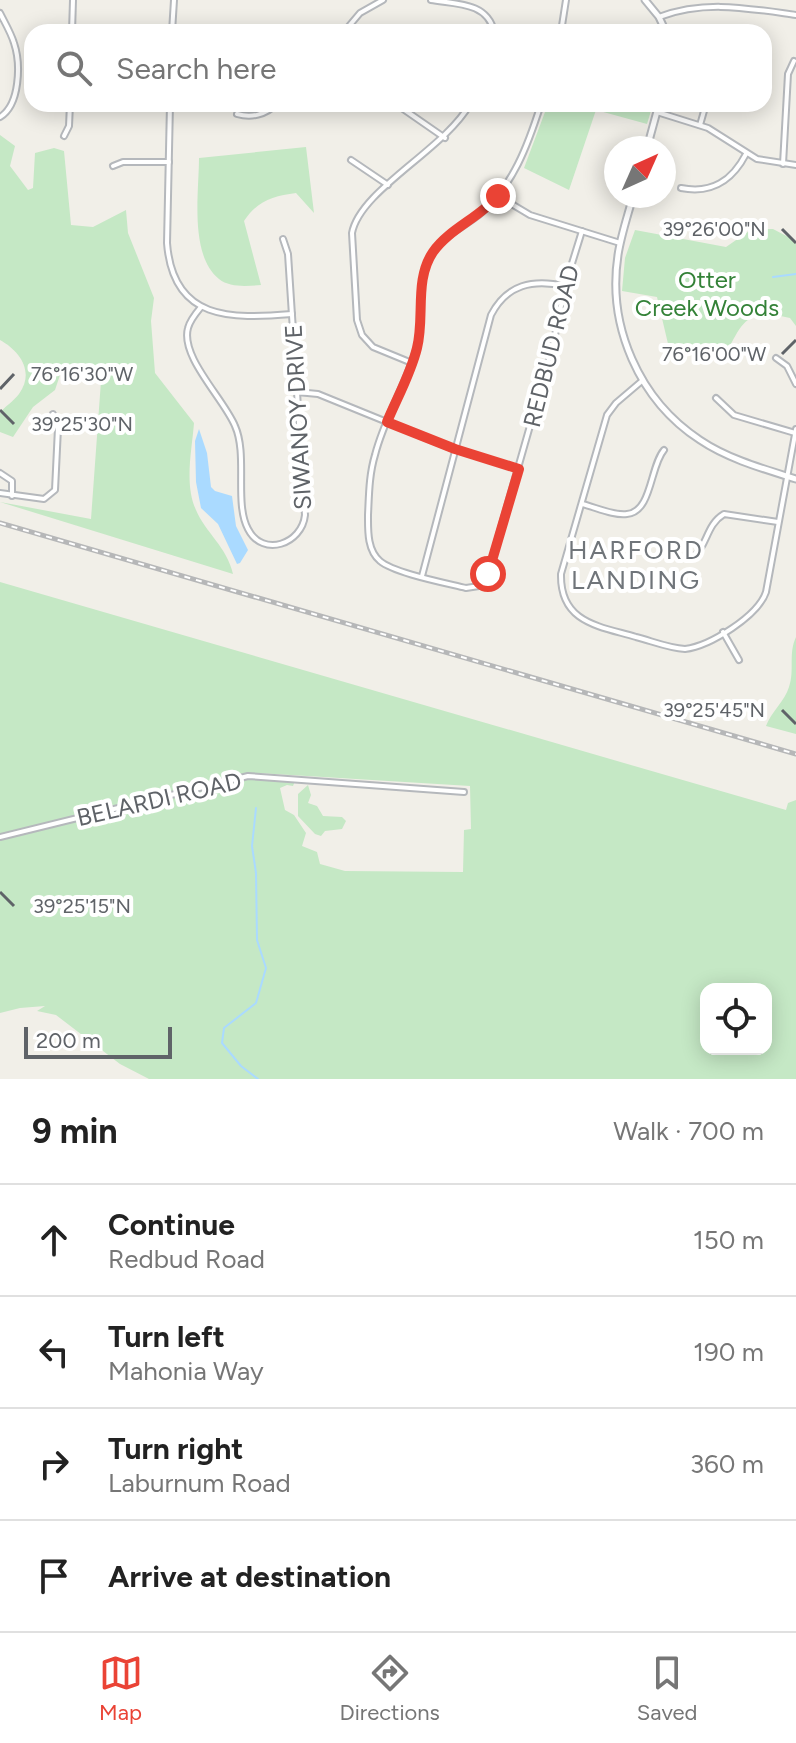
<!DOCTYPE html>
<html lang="en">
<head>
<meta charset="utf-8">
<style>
  :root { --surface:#fff; --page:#f2f2f2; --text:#222; --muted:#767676; --line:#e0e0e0; --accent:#ea4335 }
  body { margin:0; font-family:Figtree,sans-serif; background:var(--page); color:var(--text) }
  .controls { position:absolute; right:24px; bottom:24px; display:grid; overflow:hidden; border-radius:16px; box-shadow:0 4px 20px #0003 }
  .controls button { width:72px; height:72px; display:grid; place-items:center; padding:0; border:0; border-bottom:2px solid var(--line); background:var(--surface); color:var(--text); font:40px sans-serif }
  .compass { position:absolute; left:604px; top:136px; width:72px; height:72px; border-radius:50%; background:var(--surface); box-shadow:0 4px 20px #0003; rotate:45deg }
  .scale { position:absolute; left:24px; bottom:20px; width:148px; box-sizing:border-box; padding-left:8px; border:4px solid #5f6368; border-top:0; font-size:22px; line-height:28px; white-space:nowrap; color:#5f6368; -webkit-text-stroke:6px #fff; paint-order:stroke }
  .stop { position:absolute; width:24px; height:24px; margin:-18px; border:6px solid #ea4335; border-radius:50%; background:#fff }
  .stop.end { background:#ea4335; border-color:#fff; box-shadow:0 2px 8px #0008 }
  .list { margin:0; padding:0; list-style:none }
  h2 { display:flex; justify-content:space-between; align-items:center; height:104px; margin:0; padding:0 32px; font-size:34px }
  h2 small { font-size:26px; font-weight:400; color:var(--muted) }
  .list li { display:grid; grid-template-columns:52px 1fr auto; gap:24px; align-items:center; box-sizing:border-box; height:112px; padding:0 32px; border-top:2px solid var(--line) }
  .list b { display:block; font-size:30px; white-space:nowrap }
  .list p { margin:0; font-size:26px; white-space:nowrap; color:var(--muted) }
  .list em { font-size:26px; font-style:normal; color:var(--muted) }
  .icon { flex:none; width:44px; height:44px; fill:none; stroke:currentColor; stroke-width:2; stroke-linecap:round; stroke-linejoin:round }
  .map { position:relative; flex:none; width:796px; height:1079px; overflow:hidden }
  .search { position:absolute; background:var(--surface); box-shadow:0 4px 20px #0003; left:24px; right:24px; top:24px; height:88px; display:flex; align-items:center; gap:20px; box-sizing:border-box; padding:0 28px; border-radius:24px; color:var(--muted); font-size:30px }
  .sheet { height:552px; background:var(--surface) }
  nav { display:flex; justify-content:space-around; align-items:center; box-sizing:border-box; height:112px; border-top:2px solid var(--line); background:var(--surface); font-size:22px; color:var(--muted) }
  nav a { display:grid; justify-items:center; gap:4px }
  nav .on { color:var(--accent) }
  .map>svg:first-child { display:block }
  .green { fill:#c5e8c5; fill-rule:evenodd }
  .water { fill:#aadaff }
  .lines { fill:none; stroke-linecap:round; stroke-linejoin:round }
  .stream { stroke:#aadaff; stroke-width:2 }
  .minor-casing { stroke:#b5b8bc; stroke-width:8 }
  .tertiary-casing { stroke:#b5b8bc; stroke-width:9 }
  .minor { stroke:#fff; stroke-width:4 }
  .tertiary { stroke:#fff; stroke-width:5 }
  .rail-casing { stroke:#b6b7b8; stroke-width:5 }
  .rail { stroke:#fff; stroke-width:2; stroke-dasharray:6; stroke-linecap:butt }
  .route { stroke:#ea4335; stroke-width:10 }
  .ticks { fill:none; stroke:#5f6368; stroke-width:3 }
  .labels { text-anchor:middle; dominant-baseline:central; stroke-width:8; stroke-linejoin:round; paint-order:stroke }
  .park-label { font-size:24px; fill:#348238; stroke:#fff }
  .street-label { font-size:24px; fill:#5f6368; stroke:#fff }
  .neighbourhood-label { font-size:26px; letter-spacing:2px; fill:#70757a; stroke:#fff }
  .ticks-label { font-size:20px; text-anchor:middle; fill:#5f6368; stroke:#fff; stroke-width:8; stroke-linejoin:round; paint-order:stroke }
</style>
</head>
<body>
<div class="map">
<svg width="796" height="1079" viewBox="0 0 796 1079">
  <rect width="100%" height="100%" fill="#f1efe8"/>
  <g class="green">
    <path d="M548,104H653L647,124L596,110L569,190L524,168Z"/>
    <path d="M0,135L15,146L10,166L28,190L33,188L35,153L54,148L64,151L71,225L93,227L126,210L128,233L154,298L151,321L155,373L194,423C192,450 184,484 196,510C205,532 227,547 233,574L0,502L91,519L101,381L92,368L69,366L61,372L55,390L33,407L13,437L0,432V413C5,406 13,402 19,394C35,372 20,351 0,340Z"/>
    <path d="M306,147L314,213L296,193C273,196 257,201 244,221L261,285C248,286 230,288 219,279C189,255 199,192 199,158Z"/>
    <path d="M752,229H773L796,241V326L790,318C750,309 744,317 727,352L700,357L669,348L657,297L622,291L625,258L635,230L726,247Z"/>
    <path d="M0,582L786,810L788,803L796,800V1079H149L120,1064L56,1015L37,1011L45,1006L20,1008L0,1013ZM258,773L470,786L471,829L464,830L463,872L345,871L320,864L317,852L302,846L306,833L294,815L285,810L280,788L287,785L293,786L295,781L257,777ZM706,989H766V1049H706Z"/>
    <path d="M796,637V734L766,726C771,712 785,701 789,687C795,670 788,654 796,637Z"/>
    <path d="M308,785L311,795L308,803L317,806L323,816L342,817L346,821L342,829L325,831L321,836L315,834L298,816V794Z"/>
  </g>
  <path class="water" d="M199,429L207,453L211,487L215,491L232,496L236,526L248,550L240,563L237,564L218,524L201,508L196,482L195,441Z"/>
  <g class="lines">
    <g class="stream">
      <path d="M773,277L796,274"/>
      <path d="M256,808L252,846L256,873L257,940L266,968L256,1003L224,1028L222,1043L241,1066L258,1079"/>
    </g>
    <g class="minor-casing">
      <g id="minor">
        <path d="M431,0C455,4 488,2 494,32"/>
        <path d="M0,13C5,23 11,33 14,43C21,64 20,105 0,117"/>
        <path d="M659,17C705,0 746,8 796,15"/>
        <path d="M72,32L73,0"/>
        <path d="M172,32L174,0"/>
        <path d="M344,32L360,13L383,0"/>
        <path d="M561,32L566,0"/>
        <path d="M170,104L167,243C173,321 231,319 292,314"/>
        <path d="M396,104L445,138"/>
        <path d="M541,104C528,145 513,186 480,214C464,227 444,235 433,252C413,281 426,321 415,353C404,388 384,419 375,455C369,475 369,495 368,515C368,530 367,550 380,561C394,573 446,583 466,588L479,586L487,577L553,345L565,286L582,231"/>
        <path d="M657,112L708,128L757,159L796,165"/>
        <path d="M237,114C251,118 266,115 276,104"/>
        <path d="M700,125L706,104"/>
        <path d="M64,136L69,126L70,104"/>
        <path d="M351,160L388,185"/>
        <path d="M783,164L788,74L794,61"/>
        <path d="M113,166L123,162H169"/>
        <path d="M681,188C712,194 732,181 746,154"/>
        <path d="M498,196L530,215L620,243"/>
        <path d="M201,307C196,313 190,320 188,328C180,357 224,399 235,426C248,455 234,503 248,529C263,558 302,544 305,515L288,254L283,239"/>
        <path d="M776,358L787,366L796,384"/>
        <path d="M412,363L373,347L362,335L357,320L352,233C360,190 444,150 470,104"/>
        <path d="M643,380L616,403L607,415L561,574C560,623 599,626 636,637C652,641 668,648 685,649C710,646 758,616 766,592L796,429"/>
        <path d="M297,392L318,394L451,448L519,469"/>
        <path d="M716,398L734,415L795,433"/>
        <path d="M0,473L12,481V496"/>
        <path d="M0,493L44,499L55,490L58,428L53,414"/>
        <path d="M582,504C595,507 614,516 627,514C652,512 650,466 664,450"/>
        <path d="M694,557C708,544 706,525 724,514L778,522"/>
        <path d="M422,576L491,315C507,284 533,279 565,286"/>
        <path d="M723,632L739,660"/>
        <path d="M0,837L248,776L464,792"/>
      </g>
    </g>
    <g class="tertiary-casing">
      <g id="tertiary">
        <path d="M645,0L659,17L666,32"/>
        <path d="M647,148L659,104"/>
        <path d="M633,196C628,215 621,235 618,255C607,326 639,400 700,440C728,459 764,469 796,479"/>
      </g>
    </g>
    <use href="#minor" class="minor"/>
    <use href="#tertiary" class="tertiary"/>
    <g class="rail-casing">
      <path id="rail" d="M0,523L796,754"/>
    </g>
    <use href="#rail" class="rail"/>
  </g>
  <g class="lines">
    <path class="route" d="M488,574L519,469L455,449L387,422C397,398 411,373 417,348C425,317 414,280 433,252C449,229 479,218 498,196"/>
  </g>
  <path class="ticks" d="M782,229L796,243M782,354L796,340M0,389L14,374M0,410L14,424M782,710L796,724M0,892L14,906"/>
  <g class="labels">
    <g class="park-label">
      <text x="707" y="279">Otter<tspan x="707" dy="28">Creek Woods</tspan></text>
    </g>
    <g class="street-label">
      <text transform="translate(551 346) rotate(-76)">REDBUD ROAD</text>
      <text transform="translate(298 417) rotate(-93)">SIWANOY DRIVE</text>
      <text transform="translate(159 799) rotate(-13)">BELARDI ROAD</text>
    </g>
    <g class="neighbourhood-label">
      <text x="636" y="550">HARFORD<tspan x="636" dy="30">LANDING</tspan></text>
    </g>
  </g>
  <g class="ticks-label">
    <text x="714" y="236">39°26'00"N</text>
    <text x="714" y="361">76°16'00"W</text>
    <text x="82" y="381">76°16'30"W</text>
    <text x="82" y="431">39°25'30"N</text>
    <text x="714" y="717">39°25'45"N</text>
    <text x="82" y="913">39°25'15"N</text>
  </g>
</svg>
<div class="controls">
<button><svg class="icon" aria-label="locate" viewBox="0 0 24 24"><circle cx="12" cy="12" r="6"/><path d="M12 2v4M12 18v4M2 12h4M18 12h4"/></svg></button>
</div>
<svg class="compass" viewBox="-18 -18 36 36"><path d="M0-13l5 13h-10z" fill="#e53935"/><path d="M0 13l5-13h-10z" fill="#767676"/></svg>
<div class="scale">200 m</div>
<div class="stop" style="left:488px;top:574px"></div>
<div class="stop end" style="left:498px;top:196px"></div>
<div class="search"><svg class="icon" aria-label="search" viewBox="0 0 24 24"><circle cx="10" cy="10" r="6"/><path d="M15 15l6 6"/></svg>Search here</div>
</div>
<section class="sheet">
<h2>9 min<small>Walk · 700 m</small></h2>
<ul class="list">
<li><svg class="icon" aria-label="ahead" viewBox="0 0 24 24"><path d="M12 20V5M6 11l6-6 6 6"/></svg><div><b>Continue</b><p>Redbud Road</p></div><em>150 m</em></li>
<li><svg class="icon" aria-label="left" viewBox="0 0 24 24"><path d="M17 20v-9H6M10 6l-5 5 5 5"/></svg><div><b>Turn left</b><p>Mahonia Way</p></div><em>190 m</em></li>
<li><svg class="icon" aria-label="right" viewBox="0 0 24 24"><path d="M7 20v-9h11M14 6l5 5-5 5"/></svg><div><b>Turn right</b><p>Laburnum Road</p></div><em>360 m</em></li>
<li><svg class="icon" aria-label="arrive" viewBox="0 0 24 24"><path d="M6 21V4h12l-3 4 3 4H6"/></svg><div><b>Arrive at destination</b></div></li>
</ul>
</section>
<nav>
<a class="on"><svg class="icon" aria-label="map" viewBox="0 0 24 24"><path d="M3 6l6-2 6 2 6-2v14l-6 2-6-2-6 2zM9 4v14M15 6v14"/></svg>Map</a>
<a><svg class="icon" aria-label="directions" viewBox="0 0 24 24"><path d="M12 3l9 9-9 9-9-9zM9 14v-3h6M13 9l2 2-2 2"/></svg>Directions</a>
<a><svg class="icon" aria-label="saved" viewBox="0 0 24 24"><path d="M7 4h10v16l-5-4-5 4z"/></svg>Saved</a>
</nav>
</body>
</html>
